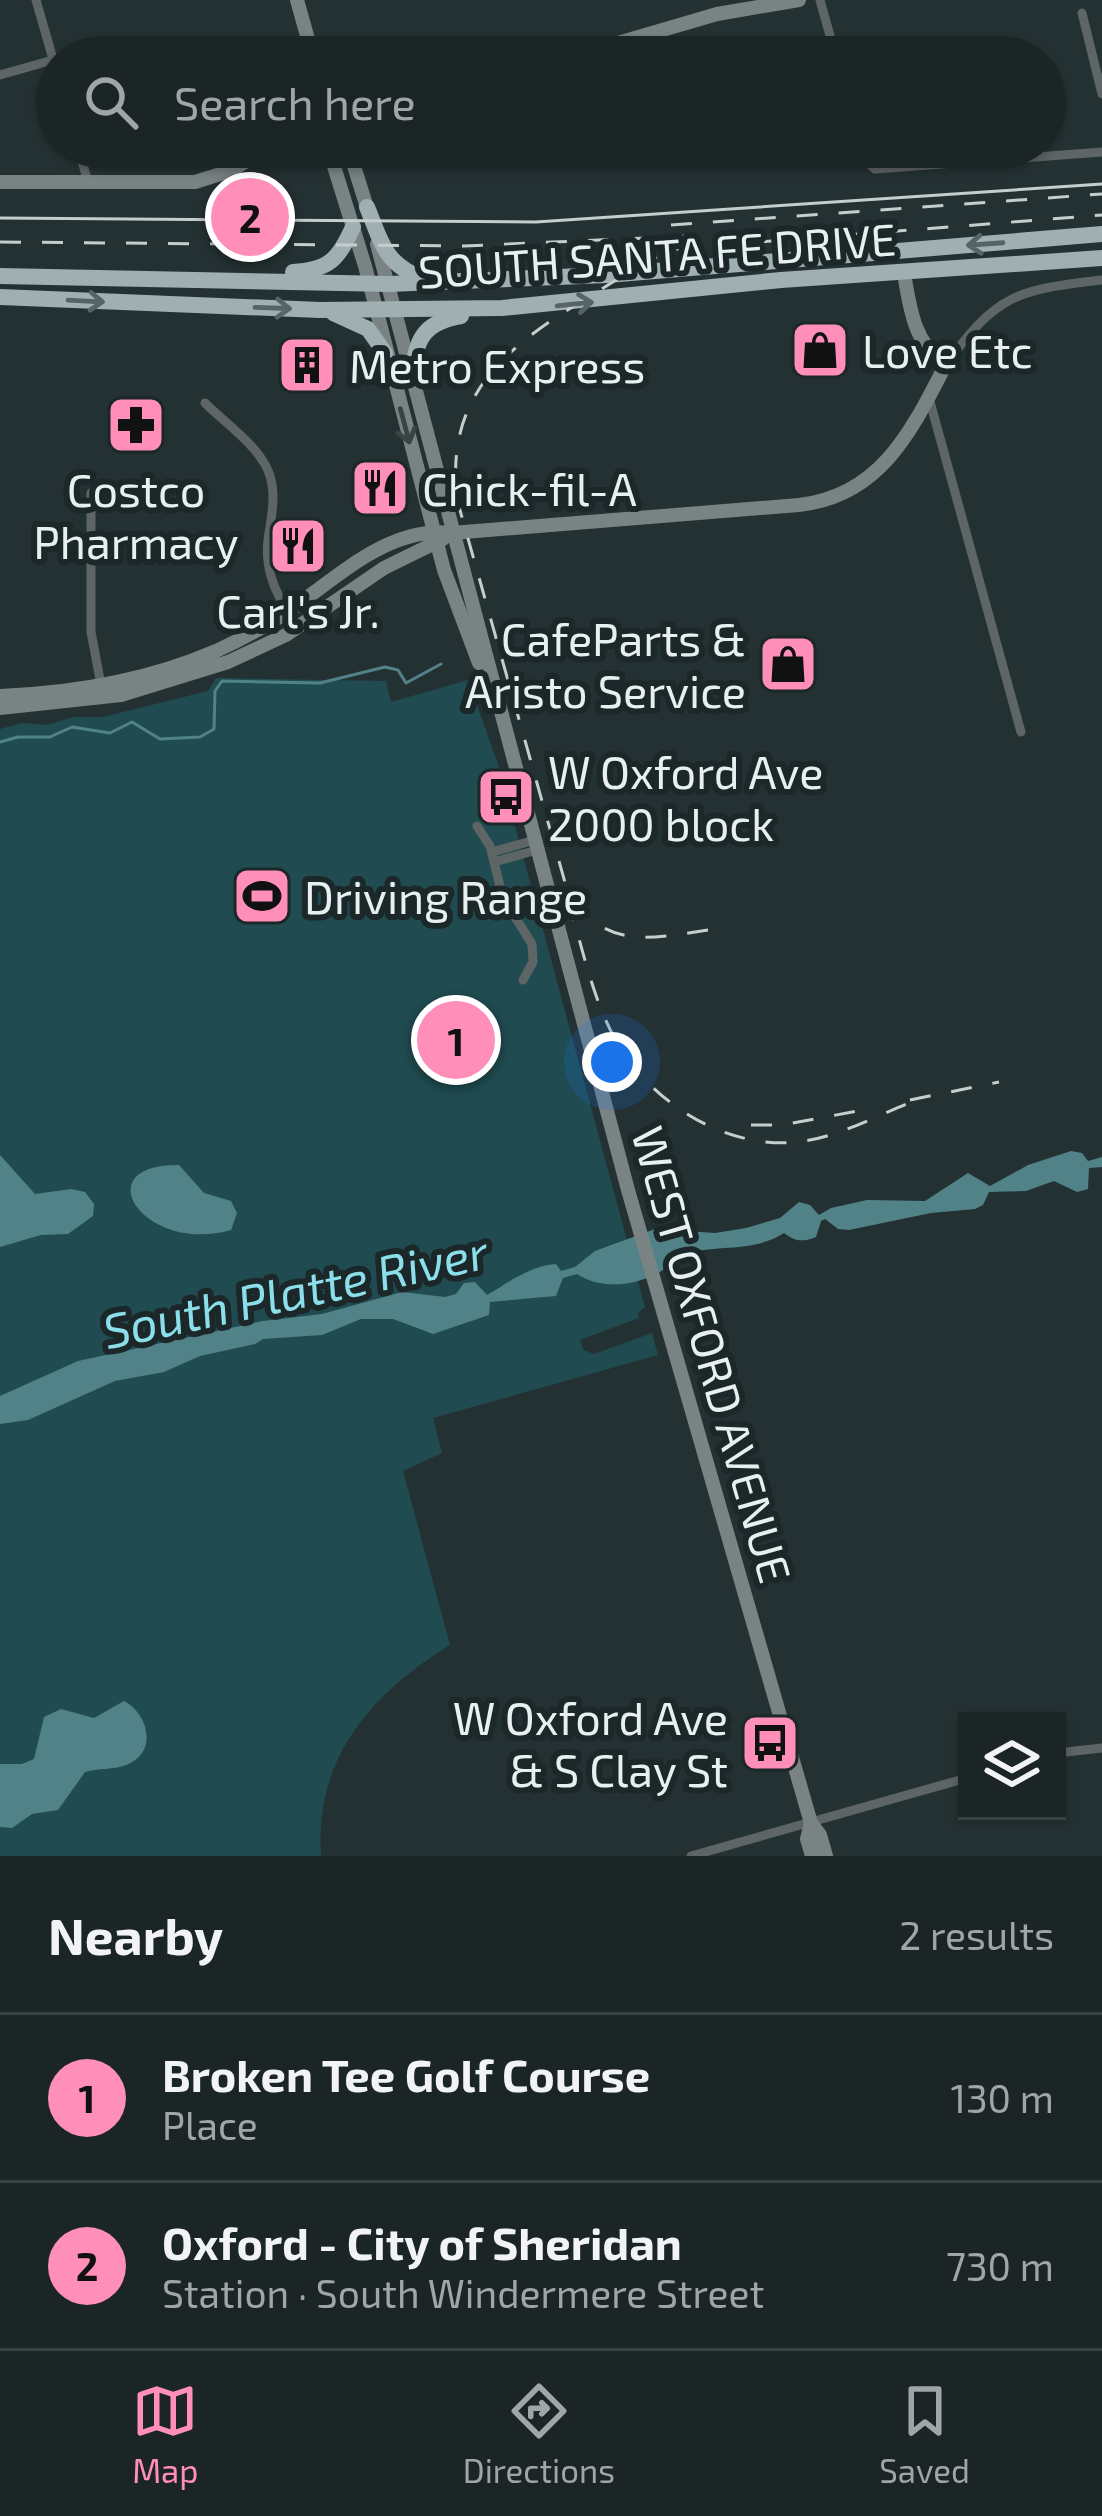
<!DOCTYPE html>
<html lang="en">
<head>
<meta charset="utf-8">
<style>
  :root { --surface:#1b2526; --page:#242d2e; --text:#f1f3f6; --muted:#a0a5a7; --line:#394243; --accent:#ff8eb9 }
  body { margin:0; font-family:"Exo 2",sans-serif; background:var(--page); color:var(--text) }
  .controls { position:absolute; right:36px; bottom:36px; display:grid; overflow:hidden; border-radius:0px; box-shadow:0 3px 9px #0004 }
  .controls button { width:108px; height:108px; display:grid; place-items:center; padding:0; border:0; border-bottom:3px solid var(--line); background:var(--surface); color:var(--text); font:60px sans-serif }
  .you { position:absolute; left:612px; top:1062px; width:42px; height:42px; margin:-30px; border:9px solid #fff; border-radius:50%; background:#1a73e8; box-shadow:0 0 0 18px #1a73e833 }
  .badge { display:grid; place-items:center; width:78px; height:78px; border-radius:50%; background:var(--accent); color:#111; font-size:39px; font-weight:700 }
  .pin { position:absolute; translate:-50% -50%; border:6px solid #fff; box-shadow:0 3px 12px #0006 }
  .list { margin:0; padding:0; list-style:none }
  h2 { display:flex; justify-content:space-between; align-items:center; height:156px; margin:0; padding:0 48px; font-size:51px }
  h2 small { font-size:39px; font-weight:400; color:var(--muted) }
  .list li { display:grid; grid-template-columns:78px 1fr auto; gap:36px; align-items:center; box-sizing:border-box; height:168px; padding:0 48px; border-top:3px solid var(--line) }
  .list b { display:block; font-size:45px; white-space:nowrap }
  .list p { margin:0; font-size:39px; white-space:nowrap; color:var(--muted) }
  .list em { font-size:39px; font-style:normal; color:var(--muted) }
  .icon { flex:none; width:66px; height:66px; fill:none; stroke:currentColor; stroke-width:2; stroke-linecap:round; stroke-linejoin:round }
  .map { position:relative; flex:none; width:1102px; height:1856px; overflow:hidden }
  .search { position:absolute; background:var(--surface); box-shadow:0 3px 9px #0004; left:36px; right:36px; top:36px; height:132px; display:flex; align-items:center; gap:30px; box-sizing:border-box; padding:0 42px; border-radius:66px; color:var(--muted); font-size:45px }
  .sheet { height:492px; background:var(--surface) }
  nav { display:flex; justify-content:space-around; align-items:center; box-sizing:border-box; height:168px; border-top:3px solid var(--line); background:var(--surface); font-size:33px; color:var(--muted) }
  nav a { display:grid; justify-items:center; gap:6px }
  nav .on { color:var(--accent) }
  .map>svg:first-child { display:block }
  .green { fill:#204c51 }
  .water { fill:#518288 }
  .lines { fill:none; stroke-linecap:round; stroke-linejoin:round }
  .stream { stroke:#518288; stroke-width:3 }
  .street { stroke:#5e6565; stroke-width:9 }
  .secondary { stroke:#798384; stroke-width:14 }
  .highway { stroke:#a0afb1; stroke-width:16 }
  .tram { stroke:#c5cecf; stroke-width:3 }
  .rail { stroke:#c5cecf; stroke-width:3; stroke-dasharray:21 21; stroke-linecap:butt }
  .oneway { stroke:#576466 }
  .oneway2 { stroke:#374344 }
  .labels { text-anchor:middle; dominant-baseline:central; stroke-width:12; stroke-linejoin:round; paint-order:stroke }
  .street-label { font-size:45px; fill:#e7eff0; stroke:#1b2729 }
  .poi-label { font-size:45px; fill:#e7eff0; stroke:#1b2729; text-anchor:start }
  .water-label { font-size:48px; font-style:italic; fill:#8adfea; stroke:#1b2729 }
</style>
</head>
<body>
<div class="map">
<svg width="1102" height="1856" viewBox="0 0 1102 1856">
  <rect width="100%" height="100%" fill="#243133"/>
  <path class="green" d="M216,678L386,681L391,702L468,680L499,767L645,1307L638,1313L639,1318L580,1340L583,1350L594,1354L652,1333L658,1355L433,1418L442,1453L403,1471L450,1645C372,1693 314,1758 321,1856H0V729L22,723L47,725L73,717H103L208,691Z"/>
  <g class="water">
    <path d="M1071,1151L1082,1153L1088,1161L1102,1157V1167L1089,1168L1088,1189L1077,1192L1054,1181L1026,1191L989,1192L983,1205L975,1209L931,1213L849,1230L838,1229L825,1219L821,1221L816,1237C804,1242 795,1242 784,1233C751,1254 718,1243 682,1255C671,1258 670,1266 660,1272C635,1286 602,1290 577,1274L563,1278L556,1296L490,1302L489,1315L433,1334L393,1319H361L322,1335L263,1339L255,1344L200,1356L164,1372L115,1381L28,1420L0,1424V1396L78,1361L263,1321L322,1314L402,1292L445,1297L456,1294L464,1283L475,1282L487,1295C508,1283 529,1266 556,1264L561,1271L575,1267L595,1251L655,1229L715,1233L746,1228L780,1218L799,1202L810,1205L819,1215L831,1208L867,1200L925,1201L968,1173L990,1186L1028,1165Z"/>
    <path d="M0,1155L35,1194L71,1189L85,1192L94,1204L93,1216L68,1234L41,1235L0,1247Z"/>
    <path d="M179,1165L204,1193L231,1201L237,1213L231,1230C144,1255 84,1164 179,1165Z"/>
    <path d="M124,1701C148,1713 159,1753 126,1765C113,1770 99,1768 85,1772L58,1810L32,1814L12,1828L0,1827V1764H22L34,1759L44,1717L61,1709L94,1718Z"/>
  </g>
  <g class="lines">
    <path class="stream" d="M0,742L18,737H50L72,727L110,733L132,722L160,739L200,737L214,729L215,691L222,681L320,683L385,667L398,670L406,683L441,664"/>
    <g class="street">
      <path d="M36,0L57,73"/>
      <path d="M820,0L836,57"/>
      <path d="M1082,13L1102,94"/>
      <path d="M0,75L53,60"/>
      <path d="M78,147L88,182"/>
      <path d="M862,147L867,162L875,169L1102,152"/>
      <path d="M945,366C997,294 1016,290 1102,280"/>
      <path d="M929,398L1021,732"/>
      <path d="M205,403C225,423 259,446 269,473C277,495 271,518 268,540C264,574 279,601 299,627"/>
      <path d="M91,493V632L102,690"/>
      <path d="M477,826L490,846L503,898L532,944L533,962L523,980"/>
      <path d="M492,852L535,840"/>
      <path d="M494,862L537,850"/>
      <path d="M1057,1753L1102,1748"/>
      <path d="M691,1856L967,1778"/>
    </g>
    <g class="secondary">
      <path d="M297,0L313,57"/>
      <path d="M570,57L717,14L799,0"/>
      <path d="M328,147L365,266L444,570L479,663"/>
      <path d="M348,147L370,217"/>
      <path d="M0,182H195L230,171L270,147"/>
      <path d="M377,244L628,1190L811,1823L820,1835L826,1856"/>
      <path d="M0,696C75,693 147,681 216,651C244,638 272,623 297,605C342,573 392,526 452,533L799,505C880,496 911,432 945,366C914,342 910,310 904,273"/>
      <path d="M0,708L121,695L228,662L286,635L384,568L443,539"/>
      <path d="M811,1823L807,1839L812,1856"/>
    </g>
    <g class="highway">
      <path d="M367,207C382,243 384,264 424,279"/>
      <path d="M293,272C329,270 339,259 353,227"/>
      <path d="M0,276L389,284L607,275L1102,234"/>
      <path d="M0,297L320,310L502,308L781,280L1102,258"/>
      <path d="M333,313L368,329L385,353"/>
      <path d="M413,370C416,336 427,322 461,316"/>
    </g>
    <path class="tram" d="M0,218L536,222L1102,184"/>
    <g class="rail">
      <path d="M671,225L1102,194"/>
      <path d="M0,242L464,246L689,236"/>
      <path d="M568,900C582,946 592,997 615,1039C651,1104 730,1153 805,1141C847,1134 885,1111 925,1097"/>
      <path d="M708,930C647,939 601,951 566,886L458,503C442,395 508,345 592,295C620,278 649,257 681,248L1102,215"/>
      <path d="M910,1100L999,1082"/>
      <path d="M751,1125H782L858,1111"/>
    </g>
  </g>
  <defs><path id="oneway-shaft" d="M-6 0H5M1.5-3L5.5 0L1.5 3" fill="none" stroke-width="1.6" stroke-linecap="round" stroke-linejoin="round" transform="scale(3)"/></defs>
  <g class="oneway">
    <use href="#oneway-shaft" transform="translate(985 244) rotate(176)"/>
    <use href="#oneway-shaft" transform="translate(86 301) rotate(3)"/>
    <use href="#oneway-shaft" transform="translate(575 304) rotate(-6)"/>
    <use href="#oneway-shaft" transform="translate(273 308) rotate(2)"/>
  </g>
  <use class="oneway2" href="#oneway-shaft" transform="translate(405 426) rotate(75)"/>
  <defs>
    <g id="shop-square" transform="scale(3)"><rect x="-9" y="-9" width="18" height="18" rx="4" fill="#ff8eb9" stroke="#1b2729"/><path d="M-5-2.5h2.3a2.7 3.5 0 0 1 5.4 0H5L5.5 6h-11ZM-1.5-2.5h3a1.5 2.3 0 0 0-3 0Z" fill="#111"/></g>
    <g id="building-square" transform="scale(3)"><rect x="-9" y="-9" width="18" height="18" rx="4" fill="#ff8eb9" stroke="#1b2729"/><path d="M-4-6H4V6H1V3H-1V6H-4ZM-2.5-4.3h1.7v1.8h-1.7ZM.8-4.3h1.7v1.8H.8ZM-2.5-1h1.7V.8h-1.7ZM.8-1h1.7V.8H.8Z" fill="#111"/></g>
    <g id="pharmacy-square" transform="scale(3)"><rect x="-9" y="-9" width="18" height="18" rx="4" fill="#ff8eb9" stroke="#1b2729"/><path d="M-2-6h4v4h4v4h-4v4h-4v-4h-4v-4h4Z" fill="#111"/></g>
    <g id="restaurant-square" transform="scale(3)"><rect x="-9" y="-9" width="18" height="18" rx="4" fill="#ff8eb9" stroke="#1b2729"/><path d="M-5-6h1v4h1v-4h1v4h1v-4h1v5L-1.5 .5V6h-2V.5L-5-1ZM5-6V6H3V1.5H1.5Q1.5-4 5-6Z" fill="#111"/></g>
    <g id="bus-square" transform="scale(3)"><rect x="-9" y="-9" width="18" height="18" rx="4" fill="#ff8eb9" stroke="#1b2729"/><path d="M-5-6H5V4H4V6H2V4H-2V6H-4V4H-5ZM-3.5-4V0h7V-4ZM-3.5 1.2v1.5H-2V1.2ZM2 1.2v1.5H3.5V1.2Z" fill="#111"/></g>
    <g id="stadium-square" transform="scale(3)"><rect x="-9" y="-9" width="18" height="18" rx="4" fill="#ff8eb9" stroke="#1b2729"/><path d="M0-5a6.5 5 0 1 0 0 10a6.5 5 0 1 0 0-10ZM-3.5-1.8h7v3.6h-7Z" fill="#111"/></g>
  </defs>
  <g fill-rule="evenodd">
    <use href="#shop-square" x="820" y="350"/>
    <use href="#building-square" x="307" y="365"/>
    <use href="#pharmacy-square" x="136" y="425"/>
    <use href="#restaurant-square" x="380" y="488"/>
    <use href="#restaurant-square" x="298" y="546"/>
    <use href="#shop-square" x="788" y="664"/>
    <use href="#bus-square" x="506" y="797"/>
    <use href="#stadium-square" x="262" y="896"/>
    <use href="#bus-square" x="770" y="1743"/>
  </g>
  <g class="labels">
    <g class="street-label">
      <text transform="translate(657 254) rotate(-4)">SOUTH SANTA FE DRIVE</text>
      <text transform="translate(713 1354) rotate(74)">WEST OXFORD AVENUE</text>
    </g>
    <g class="poi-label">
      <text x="862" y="350">Love Etc</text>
      <text x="349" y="365">Metro Express</text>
      <text x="422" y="488">Chick-fil-A</text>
      <text x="136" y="489" text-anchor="middle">Costco<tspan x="136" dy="52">Pharmacy</tspan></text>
      <text x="298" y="610" text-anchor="middle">Carl's Jr.</text>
      <text x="746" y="638" text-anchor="end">CafeParts &amp;<tspan x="746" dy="52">Aristo Service</tspan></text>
      <text x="548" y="771">W Oxford Ave<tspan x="548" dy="52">2000 block</tspan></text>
      <text x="304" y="896">Driving Range</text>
      <text x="728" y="1717" text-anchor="end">W Oxford Ave<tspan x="728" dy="52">&amp; S Clay St</tspan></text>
    </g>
    <g class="water-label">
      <text transform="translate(295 1290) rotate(-12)">South Platte River</text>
    </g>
  </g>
</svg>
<div class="controls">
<button><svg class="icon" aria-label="layers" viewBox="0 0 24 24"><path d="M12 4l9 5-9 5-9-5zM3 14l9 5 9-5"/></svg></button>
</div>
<div class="you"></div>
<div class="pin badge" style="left:456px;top:1040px">1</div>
<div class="pin badge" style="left:250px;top:217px">2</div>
<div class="search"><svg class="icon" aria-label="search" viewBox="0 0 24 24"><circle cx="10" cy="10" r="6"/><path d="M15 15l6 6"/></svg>Search here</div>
</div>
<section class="sheet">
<h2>Nearby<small>2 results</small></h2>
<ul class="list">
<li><span class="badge">1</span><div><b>Broken Tee Golf Course</b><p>Place</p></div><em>130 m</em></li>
<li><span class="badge">2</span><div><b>Oxford - City of Sheridan</b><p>Station · South Windermere Street</p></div><em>730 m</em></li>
</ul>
</section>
<nav>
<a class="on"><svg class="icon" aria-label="map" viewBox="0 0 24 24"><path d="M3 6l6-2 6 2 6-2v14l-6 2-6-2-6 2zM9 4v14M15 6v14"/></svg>Map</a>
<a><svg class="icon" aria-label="directions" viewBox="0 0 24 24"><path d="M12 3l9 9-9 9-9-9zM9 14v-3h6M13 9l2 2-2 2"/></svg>Directions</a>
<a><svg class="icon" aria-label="saved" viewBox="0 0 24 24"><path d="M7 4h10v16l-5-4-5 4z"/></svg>Saved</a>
</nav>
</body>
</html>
